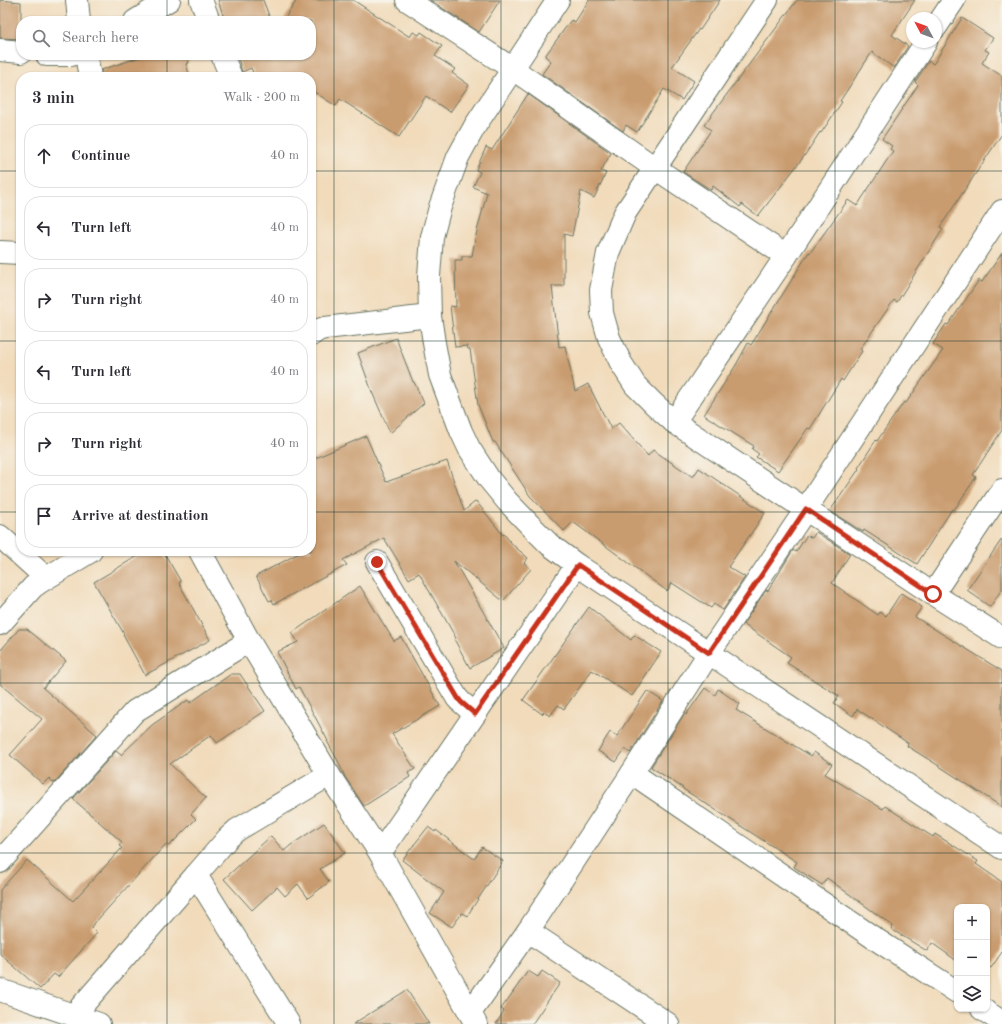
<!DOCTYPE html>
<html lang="en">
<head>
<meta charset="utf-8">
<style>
  :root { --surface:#fff; --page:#f7f7f7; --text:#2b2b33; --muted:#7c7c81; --line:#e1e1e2 }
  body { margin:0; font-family:"Old Standard TT",serif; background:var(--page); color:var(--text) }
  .controls { position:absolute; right:12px; bottom:12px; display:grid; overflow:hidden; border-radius:8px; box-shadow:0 1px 3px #0004 }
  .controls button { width:36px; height:36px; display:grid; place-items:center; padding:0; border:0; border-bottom:1px solid var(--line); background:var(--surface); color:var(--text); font:20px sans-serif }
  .compass { position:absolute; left:906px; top:12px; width:36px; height:36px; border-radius:50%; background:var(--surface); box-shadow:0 1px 3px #0004; rotate:311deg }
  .stop { position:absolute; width:12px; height:12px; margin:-9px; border:3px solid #c8321e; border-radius:50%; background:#fff }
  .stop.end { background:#c8321e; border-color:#fff; box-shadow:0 1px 4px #0008 }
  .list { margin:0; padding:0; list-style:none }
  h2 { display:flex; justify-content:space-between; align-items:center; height:52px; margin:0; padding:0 16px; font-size:17px }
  h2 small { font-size:13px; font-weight:400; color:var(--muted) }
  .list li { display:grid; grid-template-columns:26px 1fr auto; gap:12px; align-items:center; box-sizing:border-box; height:64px; margin:0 8px 8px; padding:0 8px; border:1px solid var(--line); border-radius:16px }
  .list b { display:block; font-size:15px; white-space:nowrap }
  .list em { font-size:13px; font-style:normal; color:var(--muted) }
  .icon { flex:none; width:22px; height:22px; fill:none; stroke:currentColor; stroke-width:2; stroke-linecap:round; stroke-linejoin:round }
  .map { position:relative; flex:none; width:1002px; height:1024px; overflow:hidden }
  .search { position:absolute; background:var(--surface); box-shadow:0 1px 3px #0004; left:16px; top:16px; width:300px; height:44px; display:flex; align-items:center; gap:10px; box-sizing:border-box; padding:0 14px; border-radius:16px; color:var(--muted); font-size:15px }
  .panel { position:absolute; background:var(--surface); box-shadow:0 1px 3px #0004; left:16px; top:72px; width:300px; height:484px; border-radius:16px }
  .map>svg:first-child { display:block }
  .building { fill:#c99c70 }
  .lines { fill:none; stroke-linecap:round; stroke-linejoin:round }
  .street-casing { stroke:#687463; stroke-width:24 }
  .street { stroke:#fff; stroke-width:22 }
  .route { stroke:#c8321e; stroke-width:5 }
  .grid { fill:none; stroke:#1f3d34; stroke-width:1; stroke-opacity:0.55 }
</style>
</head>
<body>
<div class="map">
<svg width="1002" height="1024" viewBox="0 0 1002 1024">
  <rect width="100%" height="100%" fill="#f7f3e8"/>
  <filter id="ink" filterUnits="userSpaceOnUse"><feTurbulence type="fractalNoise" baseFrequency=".025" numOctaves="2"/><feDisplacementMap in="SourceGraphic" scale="8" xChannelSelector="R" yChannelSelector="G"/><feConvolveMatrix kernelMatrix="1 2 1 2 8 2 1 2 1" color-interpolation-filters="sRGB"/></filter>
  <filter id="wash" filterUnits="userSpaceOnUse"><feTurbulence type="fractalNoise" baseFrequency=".012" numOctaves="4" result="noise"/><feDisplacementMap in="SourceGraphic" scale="16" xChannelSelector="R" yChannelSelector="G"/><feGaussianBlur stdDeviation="0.9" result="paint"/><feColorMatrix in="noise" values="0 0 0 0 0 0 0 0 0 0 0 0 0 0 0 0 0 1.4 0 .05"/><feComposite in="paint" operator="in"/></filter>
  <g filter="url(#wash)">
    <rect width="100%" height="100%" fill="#f1dbbb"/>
    <g id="blocks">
      <g class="building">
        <path d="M0,0L21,2V39L0,38Z"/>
        <path d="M218,0H263L271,21H225Z"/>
        <path d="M297,0H353L410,37L413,32L419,35L421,32L442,46L435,56L455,69L452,73L469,85L450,112L426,96L399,137L340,99L336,106L311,90V77H255L251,68L242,72L237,55H311V21H283Z"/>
        <path d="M430,0H500L479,32Z"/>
        <path d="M589,0H720L700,30L699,29L672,67L694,81L682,100L664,89L637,132L626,125L623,131L542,74L551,61L545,56L571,20L575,22Z"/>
        <path d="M797,0H915L892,35L908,46L894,68L872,52L840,101L842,102L821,133L820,132L805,155L758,216L742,204L740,207L713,186L711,190L683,172L711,130L704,125Z"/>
        <path d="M962,18L993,38L985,50L989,52L982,63L1002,76V134L940,227L943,229L897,302L894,300L860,349L862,351L843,381L841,379L810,429L808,428L778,471L756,457L759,454L752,449L754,446L704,415L736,365L748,343L751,345L809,252L810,253L848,200L857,206L893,151L890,149L892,146L882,139L918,85L915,82L929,61L933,64L934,63Z"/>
        <path d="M146,55H186L189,63L186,64L190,77H102L101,70Z"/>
        <path d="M528,94L611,153L601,171L606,173L594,198L581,191L572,236L564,234V286H552L559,347L565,346L575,391L588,384L611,429L619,423L648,456L653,450L693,477L699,468L765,513L728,567L745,577L723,610L714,604L711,608L672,583L667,591L573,522L564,531L530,496L495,442H493L478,405L470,349H468L467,346L455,347L450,306L456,307L455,260H462V256H472L475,239L487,193L473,187L480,172L476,170L486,147L492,150Z"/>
        <path d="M1002,253V430L973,475L976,477L954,510L952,509L917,564L864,530L863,532L830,511L859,469L858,468L876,440L877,441L904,402L906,403L943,350L933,344L946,324L948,325L979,280L982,282Z"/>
        <path d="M396,338L413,382H414L424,403L390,433L372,392L358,353Z"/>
        <path d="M366,436L386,482L447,461L464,511L476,501L503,535L504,534L513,545L528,558L524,563L531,569L503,601L454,561L504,648L470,668L454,639L456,638L419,573L409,579L384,538L343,560L347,565L274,604L272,600L269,601L256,576L303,551H311V460Z"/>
        <path d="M816,532L850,554L832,583L878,615L880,612L886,616L901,593L922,607L915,617L1002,671V807L936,764L907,746L908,743L857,709L853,716L834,703L839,696L787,663L791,657L743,624L766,590L768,591L793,550L796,552L807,535L812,538Z"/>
        <path d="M1002,539V589L990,607L967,590Z"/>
        <path d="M146,551H163L181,582L179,583L210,640L145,675L123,635L124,634L94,582Z"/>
        <path d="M360,586L394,641L401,637L440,706L392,734L415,769L408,773L410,777L364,806L345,777L338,761L327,741H328L299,687L296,689L277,652L298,642L292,633Z"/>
        <path d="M589,607L631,640L634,635L661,652L632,696L592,670L564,709L558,705L550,716L544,712L542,714L523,700Z"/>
        <path d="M19,629H27L66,661L43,688L97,735L54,783L49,778L43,784L10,755L42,719L0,684V651Z"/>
        <path d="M231,674H240L265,711L217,743L211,735L170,764L206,798L191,814L196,819L169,846L166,844L91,927L97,933L58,977L54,974L40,989L0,954V890L27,860L73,901L122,848L119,846L122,842L73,799L116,751L121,755L152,725L188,700L190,703Z"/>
        <path d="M705,688L715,695L718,689L740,704L736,710L811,756L814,752L832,764L825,774L883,809L885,806L933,837L935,834L978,861L976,864L1002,882V952L991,968L987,965V907H957V961L932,943L927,951L891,929L893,926L827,878L822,885L794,867L797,862L683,789V788L651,767L684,714L686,715Z"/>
        <path d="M647,691L663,701L630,753L625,749L616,762L598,751L610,732L617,736Z"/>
        <path d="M324,823L345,853L320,869L329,882L308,898L298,884L285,896L277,887L252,910L224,879L271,836L284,851L291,845Z"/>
        <path d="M428,827L435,832L436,830L474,859L482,847L503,861L467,916L462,913L452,927L430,913L444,892L402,860Z"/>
        <path d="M528,971L538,977L542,971L560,983L532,1024H496L504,1011L501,1009Z"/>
        <path d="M407,990L429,1024H353Z"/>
      </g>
    </g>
  </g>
  <g filter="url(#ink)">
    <use href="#blocks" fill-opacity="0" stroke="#687463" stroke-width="1"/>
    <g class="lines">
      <g class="street-casing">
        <g id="street">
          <path d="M77,0L79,21"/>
          <path d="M201,0L209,21"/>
          <path d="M407,0L513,69L655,168L786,256"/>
          <path d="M558,0L475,126L458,157L440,207L432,237L429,276L430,316L434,343L440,375L461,431L469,448L489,479L507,501L529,524L550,545L577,565L709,653L1002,848"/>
          <path d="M767,0L625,213L608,253L601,290L602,313L609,338L621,363L635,385L654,404L674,422L933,594L1002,638"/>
          <path d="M135,21L169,0"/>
          <path d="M936,27L954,0"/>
          <path d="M0,50L21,52"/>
          <path d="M47,55H71"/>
          <path d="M86,55L90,77"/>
          <path d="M222,55L231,77"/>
          <path d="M0,252L21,253"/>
          <path d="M311,335L318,330L325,328L430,316"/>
          <path d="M674,422L786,256L926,42"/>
          <path d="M0,536L46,578"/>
          <path d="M200,551L249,641L329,775L380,853L476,1024"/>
          <path d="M377,562L457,698L461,702L475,714"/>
          <path d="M933,594L1002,490"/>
          <path d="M0,624L33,587L40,582L91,551"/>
          <path d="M632,773L874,938L957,992"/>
          <path d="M380,853L577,565"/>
          <path d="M0,862L135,711L249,641"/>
          <path d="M528,931L668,1024"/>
          <path d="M0,990L99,1024"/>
          <path d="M982,1009L1002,1022"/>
          <path d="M470,1013L528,931L632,773L709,653L806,509L1002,211"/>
          <path d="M74,1015L196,875"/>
          <path d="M289,1024L196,875L228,838L237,830L329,775"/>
        </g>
      </g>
      <use href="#street" class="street"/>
    </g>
  </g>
  <g class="lines" filter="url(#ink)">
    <path class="route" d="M377,562L458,698L461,702L475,714L578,565L709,653L806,509L933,594"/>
  </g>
  <path class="grid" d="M167,0V21M334,0V1024M501,0V1024M668,0V1024M835,0V1024M167,55V77M0,171H21M311,171H1002M0,341H21M311,341H1002M0,512H21M311,512H1002M167,551V1024M0,683H1002M0,853H1002"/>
</svg>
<div class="controls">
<button>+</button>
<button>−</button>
<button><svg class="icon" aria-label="layers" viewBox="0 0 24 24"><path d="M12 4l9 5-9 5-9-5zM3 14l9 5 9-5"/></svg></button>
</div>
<svg class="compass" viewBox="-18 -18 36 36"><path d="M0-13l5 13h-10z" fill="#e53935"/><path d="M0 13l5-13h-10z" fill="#7c7c81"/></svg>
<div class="stop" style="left:933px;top:594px"></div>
<div class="stop end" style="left:377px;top:562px"></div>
<div class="search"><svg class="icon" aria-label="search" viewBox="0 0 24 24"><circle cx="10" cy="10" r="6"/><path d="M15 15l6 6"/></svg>Search here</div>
<section class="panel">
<h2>3 min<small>Walk · 200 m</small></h2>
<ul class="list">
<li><svg class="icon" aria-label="ahead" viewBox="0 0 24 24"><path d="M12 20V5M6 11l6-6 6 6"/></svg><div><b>Continue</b></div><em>40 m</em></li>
<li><svg class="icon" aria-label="left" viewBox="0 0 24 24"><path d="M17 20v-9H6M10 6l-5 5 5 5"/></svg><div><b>Turn left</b></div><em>40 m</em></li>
<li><svg class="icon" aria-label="right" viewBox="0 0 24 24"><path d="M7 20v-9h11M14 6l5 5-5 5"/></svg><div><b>Turn right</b></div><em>40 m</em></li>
<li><svg class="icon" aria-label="left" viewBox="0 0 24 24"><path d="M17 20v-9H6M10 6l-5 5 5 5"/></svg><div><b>Turn left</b></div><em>40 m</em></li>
<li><svg class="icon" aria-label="right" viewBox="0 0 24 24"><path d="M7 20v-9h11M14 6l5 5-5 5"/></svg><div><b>Turn right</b></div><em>40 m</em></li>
<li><svg class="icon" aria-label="arrive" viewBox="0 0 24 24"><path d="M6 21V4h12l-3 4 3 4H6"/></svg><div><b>Arrive at destination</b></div></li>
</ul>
</section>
</div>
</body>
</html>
